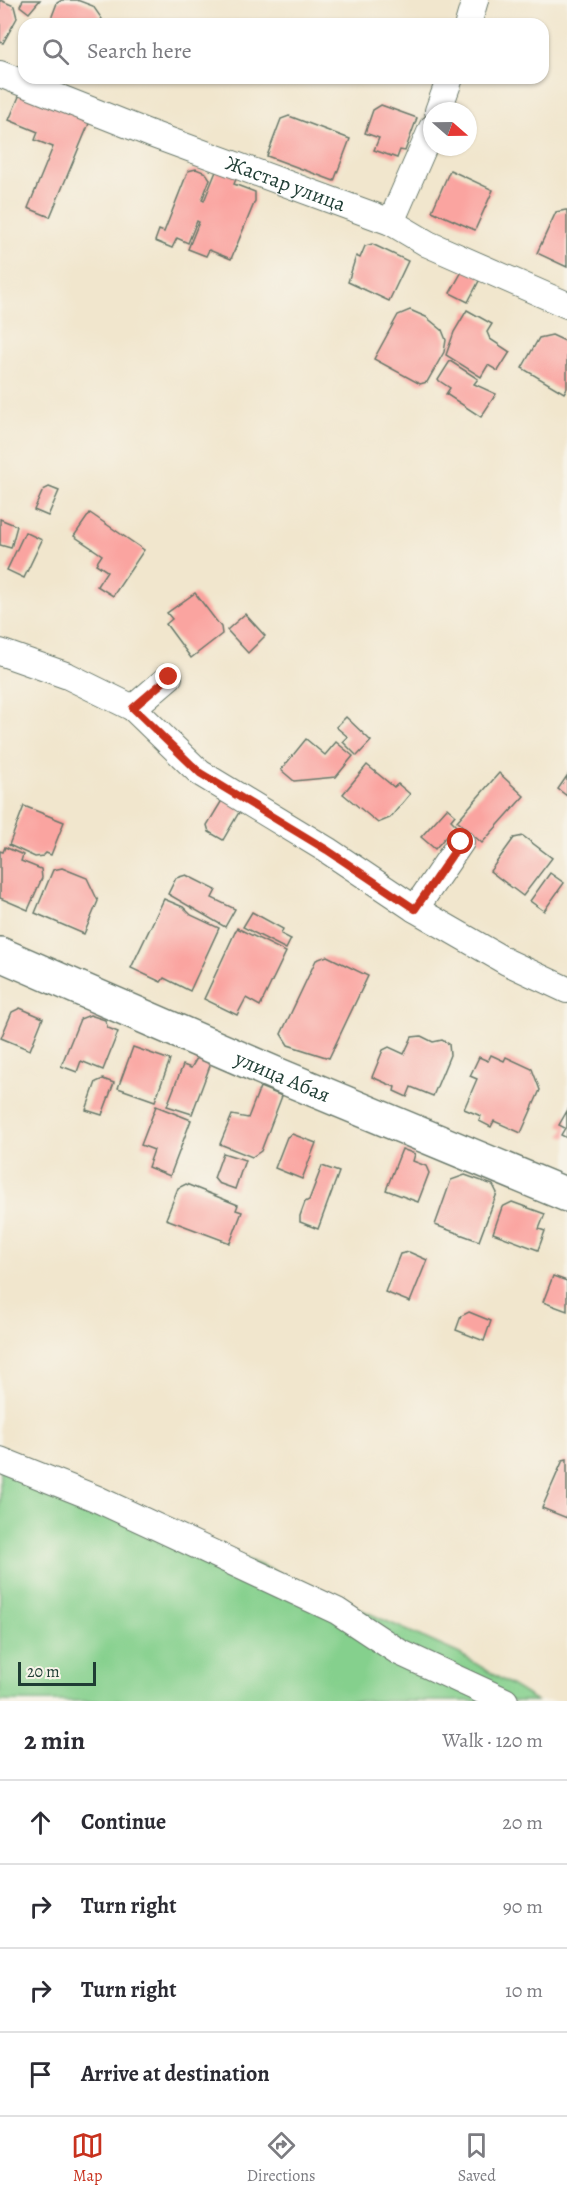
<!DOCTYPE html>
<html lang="en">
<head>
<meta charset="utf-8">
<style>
  :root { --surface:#fff; --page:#f2f2f3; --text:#2b2b33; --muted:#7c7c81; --line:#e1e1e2; --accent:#c8321e }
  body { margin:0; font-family:Alegreya,serif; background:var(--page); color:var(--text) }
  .compass { position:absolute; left:423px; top:102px; width:54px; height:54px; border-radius:50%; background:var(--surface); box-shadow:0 2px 4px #0004; rotate:110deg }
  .scale { position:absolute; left:18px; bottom:15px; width:78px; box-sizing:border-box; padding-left:6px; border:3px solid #1f3d34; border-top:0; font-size:16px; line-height:21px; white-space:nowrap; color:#1f3d34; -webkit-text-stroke:4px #f7f3e8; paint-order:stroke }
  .stop { position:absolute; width:18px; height:18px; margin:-14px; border:4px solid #c8321e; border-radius:50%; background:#fff }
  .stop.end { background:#c8321e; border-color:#fff; box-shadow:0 2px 6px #0008 }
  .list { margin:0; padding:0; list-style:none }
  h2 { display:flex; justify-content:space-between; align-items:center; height:78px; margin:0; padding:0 24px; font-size:26px }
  h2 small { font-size:20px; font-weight:400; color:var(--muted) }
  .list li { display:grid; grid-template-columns:39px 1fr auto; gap:18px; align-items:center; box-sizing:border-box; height:84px; padding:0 24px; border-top:2px solid var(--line) }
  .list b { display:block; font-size:22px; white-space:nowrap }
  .list em { font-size:20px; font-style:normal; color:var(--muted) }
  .icon { flex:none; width:33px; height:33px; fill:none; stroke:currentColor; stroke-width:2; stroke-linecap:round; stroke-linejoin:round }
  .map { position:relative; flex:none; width:567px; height:1701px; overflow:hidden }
  .search { position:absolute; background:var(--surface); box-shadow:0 2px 4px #0004; left:18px; right:18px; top:18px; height:66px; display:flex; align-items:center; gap:15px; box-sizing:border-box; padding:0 21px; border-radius:18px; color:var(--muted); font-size:22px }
  .sheet { height:414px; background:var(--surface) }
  nav { display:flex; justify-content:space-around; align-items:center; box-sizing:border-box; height:84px; border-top:2px solid var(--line); background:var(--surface); font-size:16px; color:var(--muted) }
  nav a { display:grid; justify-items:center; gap:3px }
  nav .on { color:var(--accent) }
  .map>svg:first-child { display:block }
  .green { fill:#85d08d; stroke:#528660; stroke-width:1.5 }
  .building { fill:#faa4a0 }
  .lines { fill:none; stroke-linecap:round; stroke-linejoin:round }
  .minor-casing { stroke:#68786a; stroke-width:28 }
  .secondary-casing { stroke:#68786a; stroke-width:36 }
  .minor { stroke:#fff; stroke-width:26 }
  .secondary { stroke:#fff; stroke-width:33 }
  .route { stroke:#c8321e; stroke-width:8 }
  .labels { text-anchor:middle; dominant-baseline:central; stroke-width:6; stroke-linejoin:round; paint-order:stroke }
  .street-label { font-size:21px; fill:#1f3d34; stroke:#f7f3e8 }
</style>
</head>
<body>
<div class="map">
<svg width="567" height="1701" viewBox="0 0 567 1701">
  <rect width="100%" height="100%" fill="#f7f3e8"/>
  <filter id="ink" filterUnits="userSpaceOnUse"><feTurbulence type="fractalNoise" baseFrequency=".0167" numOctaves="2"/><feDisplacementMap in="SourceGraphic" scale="12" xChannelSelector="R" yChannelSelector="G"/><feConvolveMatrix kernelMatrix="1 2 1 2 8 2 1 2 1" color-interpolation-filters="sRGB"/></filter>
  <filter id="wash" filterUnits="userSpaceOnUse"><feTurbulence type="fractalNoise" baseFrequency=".008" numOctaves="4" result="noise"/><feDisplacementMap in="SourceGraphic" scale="24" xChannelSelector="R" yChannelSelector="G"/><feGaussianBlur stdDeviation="1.35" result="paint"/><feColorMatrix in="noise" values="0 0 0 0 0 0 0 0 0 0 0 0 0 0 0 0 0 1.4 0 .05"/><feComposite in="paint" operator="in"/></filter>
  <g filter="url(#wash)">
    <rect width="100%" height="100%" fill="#f1e6cd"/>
    <path class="green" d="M0,1458L270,1569L460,1654L537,1701H0Z"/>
    <g id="blocks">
      <g class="building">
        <path d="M0,0L14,6L17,18L3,43L0,42Z"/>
        <path d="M23,0H40L29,13L20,6Z"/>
        <path d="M62,0H77L93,6L102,19L100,24H49L57,3Z"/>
        <path d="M23,87L90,121L50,217L28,208L53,147L35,140L38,132L9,120Z"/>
        <path d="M381,105L417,118L405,151L400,150L397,158L374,150L379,138L365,133L373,110Z"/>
        <path d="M289,116L350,139L334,181L267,156L281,119Z"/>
        <path d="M219,164L239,172L234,184L255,192V201L231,259L209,250L206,256L188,249L199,222L197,221L188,243L177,238L172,248L155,241L159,230L164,232L188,171L196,169L206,173L210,179L202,200L204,201Z"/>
        <path d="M450,170L493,190L475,230L432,211Z"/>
        <path d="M566,210H567V267L537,253L556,212Z"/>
        <path d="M372,244L408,261L389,301L348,282L356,256L360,258L365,246Z"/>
        <path d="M464,268L481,277L468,302L450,293Z"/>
        <path d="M410,310L426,317L442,330L446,340L444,352L427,382L420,384L374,359L398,315Z"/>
        <path d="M467,310L492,324L487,332L490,339L510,352L498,371L488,365L481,377L446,355L454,332Z"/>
        <path d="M552,335L567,342V388L564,393L522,368L539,338Z"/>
        <path d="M450,361L478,379L474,384L496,394L481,417L446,394L450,388L438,380Z"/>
        <path d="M49,487L59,491L48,516L34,510L43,490Z"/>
        <path d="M90,513L144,550L113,596L97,586L107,571L96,564L102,555L74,536Z"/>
        <path d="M0,519L17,526L11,548L0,545Z"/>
        <path d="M25,532L42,540L24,578L7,570Z"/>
        <path d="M195,593L221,627L222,634L191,658L166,624L172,619L167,613Z"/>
        <path d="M245,614L265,636L248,653L227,630Z"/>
        <path d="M346,717L371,741L357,756L343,742L348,737L336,727Z"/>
        <path d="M306,739L325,755L336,742L353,756L336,777L294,781L281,770Z"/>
        <path d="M367,765L394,787L398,784L410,794L390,818L378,823L343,794Z"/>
        <path d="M499,773L524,796L482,843L457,821Z"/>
        <path d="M567,776V796L558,789Z"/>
        <path d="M224,797L242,807L223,840L209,832L207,825Z"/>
        <path d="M24,806L64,822L51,855L46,853L43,856L35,857L9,845Z"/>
        <path d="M447,808L455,815L451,820L456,825L435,849L421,837Z"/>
        <path d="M523,836L552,858L523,896L490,871L514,838Z"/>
        <path d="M5,847L23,855L21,861L41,869L42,878L28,910L0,898V851L3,852Z"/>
        <path d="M62,868L87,878L98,901L84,934L35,913L53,870Z"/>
        <path d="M550,873L564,883L544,911L530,901Z"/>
        <path d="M186,875L216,890L212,898L235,909L225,927L168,894L176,878Z"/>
        <path d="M164,899L183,907L191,915L219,928L190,991L164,978L161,982L131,968Z"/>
        <path d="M252,912L283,929L281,934L291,939L286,949L243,927Z"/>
        <path d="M237,928L286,952L260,1006L246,998L237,1015L204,999Z"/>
        <path d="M327,956L368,976L329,1058L288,1045L281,1034L316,960Z"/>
        <path d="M20,1008L43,1018L30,1050L1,1038L12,1012Z"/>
        <path d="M90,1015L105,1020L108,1028L118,1032L103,1070L81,1061L77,1072L61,1066L80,1019Z"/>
        <path d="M421,1036L433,1042L442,1040L449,1044L450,1055L433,1096L411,1087L407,1097L394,1091L395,1087L372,1077L383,1050L389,1047L404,1054L412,1037Z"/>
        <path d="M133,1047L170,1060L155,1101L118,1088Z"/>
        <path d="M491,1055L504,1061L506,1057L532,1069L540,1090L521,1133L494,1121L491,1127L479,1121L481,1116L464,1109L477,1079L470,1076L479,1057L488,1061Z"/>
        <path d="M197,1058L211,1063L192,1114L167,1106L183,1065L191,1068Z"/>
        <path d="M103,1079L114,1083L102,1115L86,1110L96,1082Z"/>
        <path d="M260,1087L282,1096L261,1151L252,1157L220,1144L232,1115L248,1118Z"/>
        <path d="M156,1106L191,1120L170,1176L148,1167L154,1150L141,1145Z"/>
        <path d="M567,1111V1138L561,1135L565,1128L559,1125Z"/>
        <path d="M292,1134L316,1143L302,1179L275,1168L287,1137Z"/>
        <path d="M402,1149L415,1154L413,1161L426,1166L429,1173L418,1202L386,1190Z"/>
        <path d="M223,1153L245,1160L235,1189L218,1183L214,1178Z"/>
        <path d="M322,1166L339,1172L318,1229L300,1222V1216L305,1202L309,1200Z"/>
        <path d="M465,1175L493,1185L497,1193L479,1241L435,1225L451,1180Z"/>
        <path d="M186,1184L238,1205L236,1210L242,1212L230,1243L166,1219L178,1188Z"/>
        <path d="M512,1202L545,1214L539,1229L545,1231L538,1250L493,1233L502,1207Z"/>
        <path d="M409,1252L427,1260L410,1302L385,1292L400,1254Z"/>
        <path d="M553,1276L567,1281V1311L543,1302Z"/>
        <path d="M469,1312L491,1321L484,1341L456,1330L461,1316Z"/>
        <path d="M567,1459V1518L542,1508L563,1460Z"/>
      </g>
    </g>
  </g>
  <g filter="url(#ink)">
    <use href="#blocks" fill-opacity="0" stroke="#68786a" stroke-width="1.5"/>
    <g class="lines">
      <g class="minor-casing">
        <g id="minor">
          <path d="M468,24L475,0"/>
          <path id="s1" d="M0,74L151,134L391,222L428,244L567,305"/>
          <path d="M438,111L450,78"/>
          <path d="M391,222L432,128"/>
          <path d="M0,652L68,676L133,708L200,773L327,850L415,909L507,962L567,990"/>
          <path d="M133,708L169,677"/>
          <path d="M415,909L461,842"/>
          <path d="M0,1460L95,1498L337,1611L399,1652L505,1701"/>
        </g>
      </g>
      <g class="secondary-casing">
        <g id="secondary">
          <path id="s2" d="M0,954L276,1074L567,1195"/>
        </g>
      </g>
      <use href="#minor" class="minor"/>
      <use href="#secondary" class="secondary"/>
    </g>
  </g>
  <g class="lines" filter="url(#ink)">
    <path class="route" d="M169,677L133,708L200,773L327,850L415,909L461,842"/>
  </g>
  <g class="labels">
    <g class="street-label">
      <text stroke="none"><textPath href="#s1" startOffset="306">Жастар улица</textPath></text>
      <text stroke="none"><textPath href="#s2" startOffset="308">улица Абая</textPath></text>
    </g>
  </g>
</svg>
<svg class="compass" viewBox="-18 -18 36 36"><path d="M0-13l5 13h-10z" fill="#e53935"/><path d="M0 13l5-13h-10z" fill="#7c7c81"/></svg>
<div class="scale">20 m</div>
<div class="stop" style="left:461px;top:842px"></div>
<div class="stop end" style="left:169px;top:677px"></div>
<div class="search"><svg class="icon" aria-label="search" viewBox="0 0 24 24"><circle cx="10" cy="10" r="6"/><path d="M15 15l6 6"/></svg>Search here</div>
</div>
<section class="sheet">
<h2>2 min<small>Walk · 120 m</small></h2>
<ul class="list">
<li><svg class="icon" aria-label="ahead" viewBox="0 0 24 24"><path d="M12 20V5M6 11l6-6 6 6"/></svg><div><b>Continue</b></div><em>20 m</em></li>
<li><svg class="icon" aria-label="right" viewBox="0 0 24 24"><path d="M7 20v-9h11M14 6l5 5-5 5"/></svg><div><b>Turn right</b></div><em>90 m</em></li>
<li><svg class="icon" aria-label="right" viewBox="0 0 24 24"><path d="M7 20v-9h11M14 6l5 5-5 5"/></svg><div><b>Turn right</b></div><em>10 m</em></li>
<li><svg class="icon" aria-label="arrive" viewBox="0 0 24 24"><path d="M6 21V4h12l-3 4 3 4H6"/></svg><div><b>Arrive at destination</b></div></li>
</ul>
</section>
<nav>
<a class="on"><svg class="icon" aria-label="map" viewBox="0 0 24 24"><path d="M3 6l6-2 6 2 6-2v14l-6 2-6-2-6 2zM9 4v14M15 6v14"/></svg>Map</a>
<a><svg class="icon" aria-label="directions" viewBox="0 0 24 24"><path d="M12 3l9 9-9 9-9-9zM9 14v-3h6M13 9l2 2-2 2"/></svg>Directions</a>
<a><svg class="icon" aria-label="saved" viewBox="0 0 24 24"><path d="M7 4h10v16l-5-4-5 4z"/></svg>Saved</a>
</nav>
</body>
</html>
